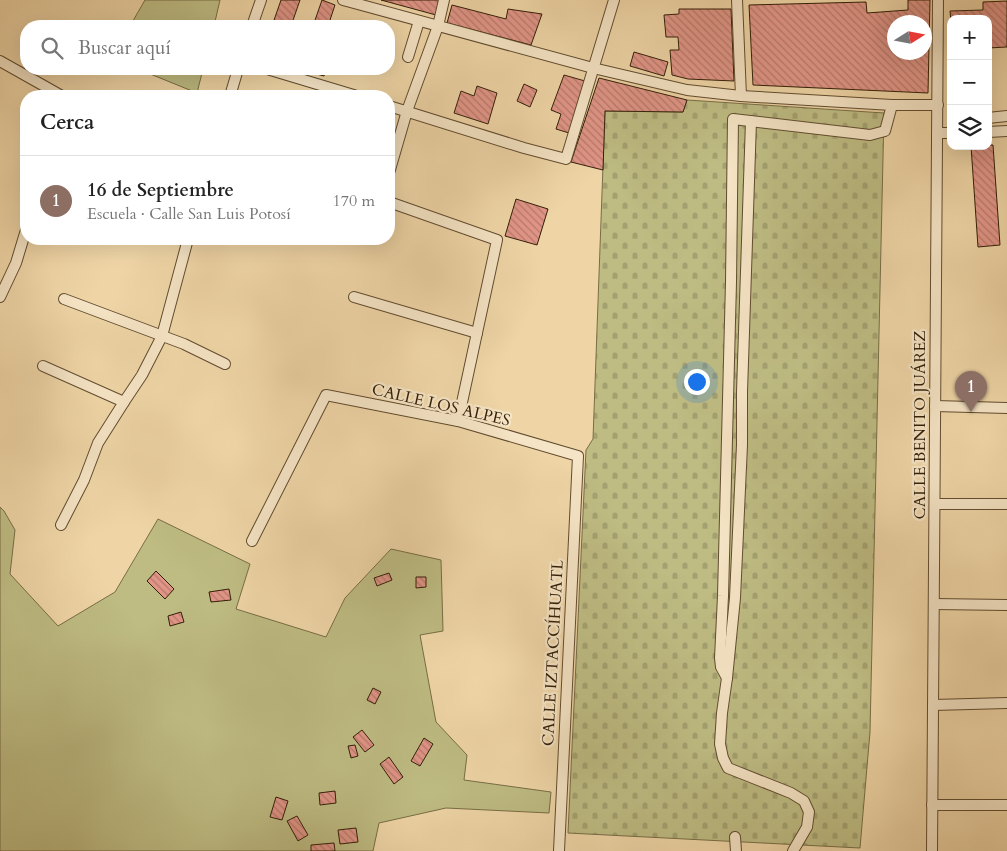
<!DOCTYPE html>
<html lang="es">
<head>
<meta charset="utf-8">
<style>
  :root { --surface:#fff; --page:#f6f6f6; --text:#222; --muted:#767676; --line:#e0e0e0; --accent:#8f2418 }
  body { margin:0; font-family:Cardo,serif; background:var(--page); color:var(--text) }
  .controls { position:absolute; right:15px; top:15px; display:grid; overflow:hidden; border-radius:10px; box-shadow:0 5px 20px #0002 }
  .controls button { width:45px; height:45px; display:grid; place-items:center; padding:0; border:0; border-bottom:1px solid var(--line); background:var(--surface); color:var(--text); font:25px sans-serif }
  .compass { position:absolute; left:887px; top:15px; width:45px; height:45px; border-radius:50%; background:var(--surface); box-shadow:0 5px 20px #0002; rotate:79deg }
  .you { position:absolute; left:696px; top:381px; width:18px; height:18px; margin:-12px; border:4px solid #fff; border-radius:50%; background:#1a73e8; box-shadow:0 0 0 8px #1a73e833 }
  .badge { display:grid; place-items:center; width:32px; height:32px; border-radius:50%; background:var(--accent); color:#fff; font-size:16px; font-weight:700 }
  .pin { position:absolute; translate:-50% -41px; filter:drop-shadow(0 1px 2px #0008) }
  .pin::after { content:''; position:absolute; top:26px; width:18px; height:15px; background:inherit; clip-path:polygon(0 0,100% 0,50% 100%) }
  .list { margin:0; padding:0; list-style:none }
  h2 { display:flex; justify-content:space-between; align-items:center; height:65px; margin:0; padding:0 20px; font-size:21px }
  h2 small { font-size:16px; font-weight:400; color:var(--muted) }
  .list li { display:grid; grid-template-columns:32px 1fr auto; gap:15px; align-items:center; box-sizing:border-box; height:90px; padding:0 20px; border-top:1px solid var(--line) }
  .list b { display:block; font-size:19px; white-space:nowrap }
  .list p { margin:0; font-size:16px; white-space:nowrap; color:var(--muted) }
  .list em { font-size:16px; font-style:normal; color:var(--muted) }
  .icon { flex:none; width:28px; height:28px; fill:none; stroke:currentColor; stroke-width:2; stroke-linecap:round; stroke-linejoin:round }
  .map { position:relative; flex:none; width:1007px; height:851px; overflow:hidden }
  .search { position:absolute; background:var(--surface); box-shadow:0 5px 20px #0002; left:20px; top:20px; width:375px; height:55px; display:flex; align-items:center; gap:12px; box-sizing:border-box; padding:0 18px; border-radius:20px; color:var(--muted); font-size:19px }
  .panel { position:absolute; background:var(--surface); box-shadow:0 5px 20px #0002; left:20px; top:90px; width:375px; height:155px; border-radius:20px }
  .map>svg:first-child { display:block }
  .grass { fill:#bebc83; stroke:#786d45 }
  .cemetery { fill:url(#cemetery-stones); stroke:#786d45 }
  .building { fill:url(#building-back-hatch); stroke:#321e07; fill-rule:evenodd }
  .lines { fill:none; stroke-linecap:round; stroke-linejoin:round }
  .minor-casing { stroke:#614c2f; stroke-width:12 }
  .minor { stroke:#f5e4c5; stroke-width:10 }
  .labels { text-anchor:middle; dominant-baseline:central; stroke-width:4.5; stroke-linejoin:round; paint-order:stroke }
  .street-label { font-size:16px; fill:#321e07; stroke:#f5e4c5 }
</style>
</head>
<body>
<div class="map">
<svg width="1007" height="851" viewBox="0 0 1007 851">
  <defs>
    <pattern id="cemetery-stones" width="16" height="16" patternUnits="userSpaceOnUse" patternTransform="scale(1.25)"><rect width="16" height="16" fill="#bebc83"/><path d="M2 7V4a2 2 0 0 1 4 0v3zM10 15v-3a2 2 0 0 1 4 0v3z" fill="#a4a170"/></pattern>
    <pattern id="building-back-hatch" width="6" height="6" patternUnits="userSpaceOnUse" patternTransform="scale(1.25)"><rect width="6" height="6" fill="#e19587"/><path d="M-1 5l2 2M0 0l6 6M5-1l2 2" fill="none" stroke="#b7796c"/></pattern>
  </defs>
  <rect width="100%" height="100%" fill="#efd5a6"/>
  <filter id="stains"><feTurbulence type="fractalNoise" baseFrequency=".004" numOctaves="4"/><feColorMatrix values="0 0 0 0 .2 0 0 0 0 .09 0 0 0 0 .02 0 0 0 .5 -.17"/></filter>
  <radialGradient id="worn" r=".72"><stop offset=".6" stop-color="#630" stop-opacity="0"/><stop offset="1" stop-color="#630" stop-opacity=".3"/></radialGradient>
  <g class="grass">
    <path d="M145,0H220L214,26H130Z"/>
    <path d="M138,69H203L197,93Z"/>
    <path d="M0,507L4,511L15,530L10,574L58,626L115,592L158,519L250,564L236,609L326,637L345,598L391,549L441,560L443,631L420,635L436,722L467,755L464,780L551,792L549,813L446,808L379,823L373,851H0Z"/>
  </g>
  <path class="cemetery" d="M687,100L884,113L870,732L860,848L568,833L586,450L593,439L605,111L683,112Z"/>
  <g class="building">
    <path d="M281,0H300L291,26H272Z"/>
    <path d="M322,0L335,5L328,26H313Z"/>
    <path d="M381,0H439L436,15Z"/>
    <path d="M908,0H930L928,93L753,85L749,5L866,2L867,13L908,10ZM894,22H924V52H894Z"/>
    <path d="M1007,1V47L988,48V19H951V22L950,11L983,10V2Z"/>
    <path d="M452,5L506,19L508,9L542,14L531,45L447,23Z"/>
    <path d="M679,9H731L734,81L688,79L672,75L670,50H679L678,37H666L664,15L679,14Z"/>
    <path d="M634,52L668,62L664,76L630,66Z"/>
    <path d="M988,65H989L991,99H988Z"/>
    <path d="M298,69H326L324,76Z"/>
    <path d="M564,75L585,81L569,133L556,129L561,114L551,110Z"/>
    <path d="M599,78L687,100L683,112L605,111L603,170L571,162Z"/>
    <path d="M524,84L537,90L530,107L517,101Z"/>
    <path d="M477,86L497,93L488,124L454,113L461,91L474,96Z"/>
    <path d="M988,145H993L1000,245L978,247L971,146H988Z"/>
    <path d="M516,199L548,209L537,245L505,236Z"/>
    <path d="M156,571L174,589L165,599L147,581Z"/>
    <path d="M389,573L392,580L377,586L374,578Z"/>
    <path d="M416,577H426V587L416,588Z"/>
    <path d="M229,589L231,600L211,602L209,592Z"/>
    <path d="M181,612L184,622L170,626L168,616Z"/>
    <path d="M373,688L381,692L375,704L367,700Z"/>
    <path d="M362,730L374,745L365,752L353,737Z"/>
    <path d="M424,738L433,744L420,766L411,761Z"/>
    <path d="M355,745L358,756L351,758L348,746Z"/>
    <path d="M389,757L403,777L394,784L380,764Z"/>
    <path d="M335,791L336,803L320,805L319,793Z"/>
    <path d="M276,797L288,801L282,820L270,817Z"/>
    <path d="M297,816L308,835L298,841L287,821Z"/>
    <path d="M356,828L358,842L340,844L338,830Z"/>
    <path d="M334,843L335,851H311V845Z"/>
  </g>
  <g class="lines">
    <g class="minor-casing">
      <g id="minor">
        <path d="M343,0L593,68L687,90L741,96L892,105H938"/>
        <path d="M737,0L741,96"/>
        <path d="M252,26L261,0"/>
        <path d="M408,57L419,21"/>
        <path d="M0,61L62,96"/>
        <path d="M267,69L357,96"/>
        <path d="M230,96L238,69"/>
        <path d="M389,106L524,148L566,159L614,0"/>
        <path d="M988,118L1007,116"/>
        <path d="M751,121L742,392V445L735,598L727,678L722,713L720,744L723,758L728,768L791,793L804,801L809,812L807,827L793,851"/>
        <path d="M988,132L1007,131"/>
        <path d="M937,133H951"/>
        <path d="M389,173L407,111L438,26L444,0"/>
        <path d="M389,202L497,240L458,421"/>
        <path d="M0,297L16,263L26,230"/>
        <path d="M354,297L477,333"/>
        <path d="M64,299L184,344L225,364"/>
        <path d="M43,366L124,402"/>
        <path d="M935,406L1007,408"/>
        <path d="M935,504H1007"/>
        <path d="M61,525L84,480L98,443L124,402L142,375L162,336L188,239"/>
        <path d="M252,541L326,395L458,421L578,456L559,851"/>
        <path d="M934,604L1007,605"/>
        <path d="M727,678L721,667L720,658L723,596L731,282L733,119L870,135L885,131L892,105"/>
        <path d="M933,705L1007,703"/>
        <path d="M932,805H1007"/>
        <path d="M735,837L736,851"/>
        <path d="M932,851L938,0"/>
      </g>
    </g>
    <use href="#minor" class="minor"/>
  </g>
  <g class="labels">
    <g class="street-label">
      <text transform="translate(441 405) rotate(13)">CALLE LOS ALPES</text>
      <text transform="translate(920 425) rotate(-90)">CALLE BENITO JUÁREZ</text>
      <text transform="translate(553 653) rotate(-87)">CALLE IZTACCÍHUATL</text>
    </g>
  </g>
  <rect width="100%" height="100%" filter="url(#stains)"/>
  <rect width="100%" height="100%" fill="url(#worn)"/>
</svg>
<div class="controls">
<button>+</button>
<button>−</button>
<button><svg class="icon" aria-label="layers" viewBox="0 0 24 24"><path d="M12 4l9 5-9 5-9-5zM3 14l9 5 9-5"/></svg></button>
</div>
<svg class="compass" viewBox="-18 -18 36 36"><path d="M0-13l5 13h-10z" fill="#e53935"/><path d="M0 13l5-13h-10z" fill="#767676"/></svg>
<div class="you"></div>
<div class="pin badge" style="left:971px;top:412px;background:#8d6e63">1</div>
<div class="search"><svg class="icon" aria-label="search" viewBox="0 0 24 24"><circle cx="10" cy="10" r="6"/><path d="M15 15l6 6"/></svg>Buscar aquí</div>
<section class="panel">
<h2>Cerca<small></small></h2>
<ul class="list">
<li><span class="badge" style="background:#8d6e63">1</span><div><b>16 de Septiembre</b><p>Escuela · Calle San Luis Potosí</p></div><em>170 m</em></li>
</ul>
</section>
</div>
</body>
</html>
